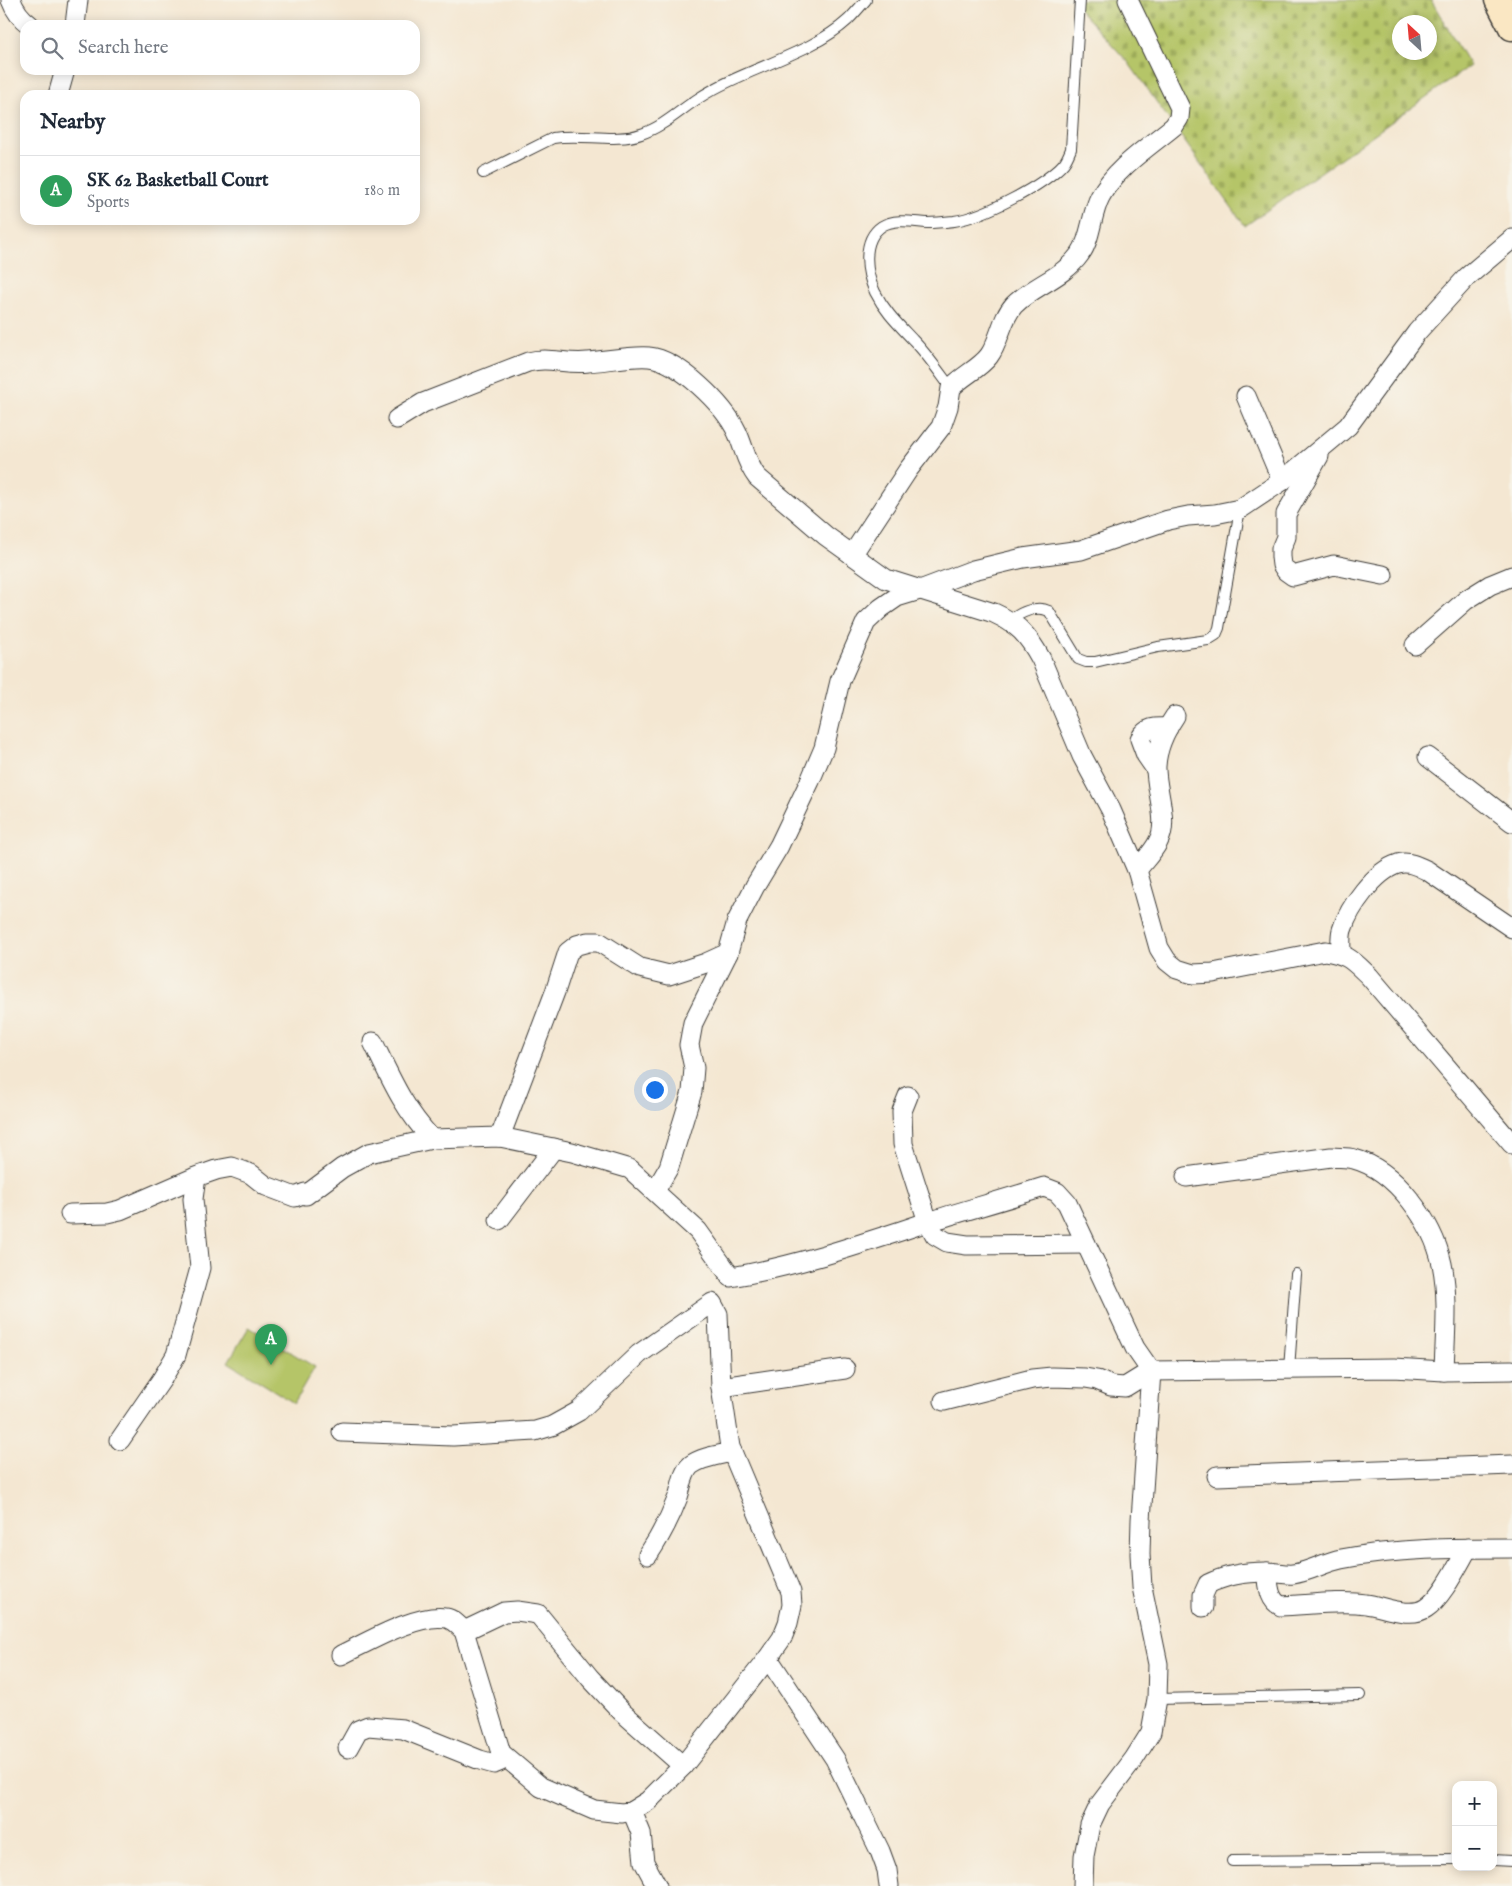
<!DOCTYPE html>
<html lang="en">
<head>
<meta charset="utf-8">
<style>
  :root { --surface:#fff; --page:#f2f2f3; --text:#1f2937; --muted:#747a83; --line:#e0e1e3; --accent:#b45309 }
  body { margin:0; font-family:"IM FELL English",serif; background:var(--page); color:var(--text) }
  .controls { position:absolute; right:15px; bottom:15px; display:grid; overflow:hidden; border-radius:10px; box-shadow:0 2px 12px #0003 }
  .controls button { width:45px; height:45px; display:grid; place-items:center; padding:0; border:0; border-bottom:1px solid var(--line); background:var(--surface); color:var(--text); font:25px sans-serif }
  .compass { position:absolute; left:1392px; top:15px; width:45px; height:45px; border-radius:50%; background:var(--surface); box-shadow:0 2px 12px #0003; rotate:334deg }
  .you { position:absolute; left:654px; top:1089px; width:18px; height:18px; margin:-12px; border:4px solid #fff; border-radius:50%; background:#1a73e8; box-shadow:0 0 0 8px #1a73e833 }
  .badge { display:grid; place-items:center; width:32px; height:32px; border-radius:50%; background:var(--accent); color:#fff; font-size:16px; font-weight:700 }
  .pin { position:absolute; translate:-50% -41px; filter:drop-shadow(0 1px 2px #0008) }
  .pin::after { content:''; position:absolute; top:26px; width:18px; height:15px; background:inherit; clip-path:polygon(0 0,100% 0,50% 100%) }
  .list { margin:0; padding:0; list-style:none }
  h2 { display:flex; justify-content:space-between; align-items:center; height:65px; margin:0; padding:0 20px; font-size:21px }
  h2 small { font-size:16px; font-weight:400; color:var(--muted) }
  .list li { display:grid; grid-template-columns:32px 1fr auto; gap:15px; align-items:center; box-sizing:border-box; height:70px; padding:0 20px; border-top:1px solid var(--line) }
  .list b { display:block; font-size:19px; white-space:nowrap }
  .list p { margin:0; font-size:16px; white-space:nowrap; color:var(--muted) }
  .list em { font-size:16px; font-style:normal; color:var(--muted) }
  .icon { flex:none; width:28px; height:28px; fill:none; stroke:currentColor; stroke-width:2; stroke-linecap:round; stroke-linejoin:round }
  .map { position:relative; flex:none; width:1512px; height:1886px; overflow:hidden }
  .search { position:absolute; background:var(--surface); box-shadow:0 2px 12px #0003; left:20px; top:20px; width:400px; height:55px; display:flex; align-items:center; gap:12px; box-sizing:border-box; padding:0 18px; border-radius:15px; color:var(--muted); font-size:19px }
  .panel { position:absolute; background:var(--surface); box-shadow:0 2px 12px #0003; left:20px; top:90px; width:400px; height:135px; border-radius:15px }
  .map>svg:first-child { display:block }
  .cemetery { fill:url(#cemetery-stones); stroke:#687042; fill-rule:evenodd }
  .pitch { fill:#b5c567; stroke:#687042 }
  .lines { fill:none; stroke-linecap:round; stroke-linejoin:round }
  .lane-casing { stroke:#3c3a37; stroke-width:12 }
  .street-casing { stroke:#3c3a37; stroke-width:21 }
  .secondary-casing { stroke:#3c3a37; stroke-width:29 }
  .lane { stroke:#fff; stroke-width:10 }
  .street { stroke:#fff; stroke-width:19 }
  .secondary { stroke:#fae7c3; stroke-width:26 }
</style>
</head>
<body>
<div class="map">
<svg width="1512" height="1886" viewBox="0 0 1512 1886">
  <defs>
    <pattern id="cemetery-stones" width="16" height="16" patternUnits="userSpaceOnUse" patternTransform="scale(1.25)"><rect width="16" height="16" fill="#b5c567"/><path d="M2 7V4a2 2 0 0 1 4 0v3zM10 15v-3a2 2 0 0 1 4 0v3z" fill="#9ba959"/></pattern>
  </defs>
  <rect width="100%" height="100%" fill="#f7f3e8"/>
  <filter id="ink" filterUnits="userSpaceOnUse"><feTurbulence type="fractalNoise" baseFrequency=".02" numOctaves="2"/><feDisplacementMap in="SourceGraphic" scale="10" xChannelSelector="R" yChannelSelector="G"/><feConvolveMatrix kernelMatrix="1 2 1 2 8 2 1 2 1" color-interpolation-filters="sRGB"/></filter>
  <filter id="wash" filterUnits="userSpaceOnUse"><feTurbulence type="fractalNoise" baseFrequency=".0096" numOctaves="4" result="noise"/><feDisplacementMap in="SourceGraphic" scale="20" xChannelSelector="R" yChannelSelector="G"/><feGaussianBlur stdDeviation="1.12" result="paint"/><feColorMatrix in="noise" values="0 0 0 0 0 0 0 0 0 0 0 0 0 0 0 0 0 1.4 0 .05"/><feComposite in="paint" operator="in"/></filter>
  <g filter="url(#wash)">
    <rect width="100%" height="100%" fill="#f4e7d2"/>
    <path class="cemetery" d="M1071,0H1431L1470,66L1245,226L1128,62ZM1400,22H1430V52H1400Z"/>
    <path class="pitch" d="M249,1327L315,1367L294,1403L228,1362Z"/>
  </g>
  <g filter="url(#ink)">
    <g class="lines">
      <g class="lane-casing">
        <g id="lane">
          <path d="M483,173L553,138C581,133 616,143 641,134C663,127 680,110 699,98C743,69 810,55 848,20C854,14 860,7 866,0"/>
          <path d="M951,388C939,372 927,354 913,340C899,325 885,312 875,292C866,273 861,240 882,226C895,218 913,222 927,223C936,223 945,222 954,221C983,217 1045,185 1064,163C1067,159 1069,154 1071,149L1080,0"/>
          <path d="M1010,621C1020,612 1037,605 1049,611L1078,659L1086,662H1095L1158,647L1208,640L1216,635L1219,628L1240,509"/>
          <path d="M1289,1369L1296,1274"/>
          <path d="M1157,1699L1360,1695"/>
          <path d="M1493,1860L1512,1861"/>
          <path d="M1232,1861L1456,1859"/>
        </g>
      </g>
      <g class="street-casing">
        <g id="street">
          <path d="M11,0C15,11 20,18 30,25"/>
          <path d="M75,25L78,0"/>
          <path d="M58,95L65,70"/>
          <path d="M1246,396L1282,481"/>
          <path d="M397,419L423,403L528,362C549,356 566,365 588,362C604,361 635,355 649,357C679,360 724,405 737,432C744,447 746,463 757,477L826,536L886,579L994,613C1018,624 1028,635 1041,659L1082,756L1111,810L1137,870L1159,948L1167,961L1177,969L1193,974L1213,973L1325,951C1348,954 1353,961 1369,976L1512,1144"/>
          <path d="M1319,456L1286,514V537L1281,549V557L1282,565L1286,571L1293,576L1334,565L1383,575"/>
          <path d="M852,555L908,470L941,427L948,407L951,388C962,376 979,369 989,356C1000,341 1001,319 1014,305C1034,285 1063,278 1080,254C1091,240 1091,214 1100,197C1114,169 1150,146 1174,126L1179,118L1180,108L1128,0"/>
          <path d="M1415,645L1466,600L1490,585L1512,576"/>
          <path d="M1428,757L1512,822"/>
          <path d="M1155,768L1146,755L1140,739C1146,727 1156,727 1168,728"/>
          <path d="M1137,870C1144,861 1153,852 1158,842C1170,822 1155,789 1156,766C1157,748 1165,731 1175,716"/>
          <path d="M1341,954C1341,946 1340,937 1342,930C1349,907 1375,871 1398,864C1409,861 1418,866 1428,871L1512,928"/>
          <path d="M373,1042C391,1079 403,1108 432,1139"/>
          <path d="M908,1096L902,1111L903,1144L928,1222L935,1235L947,1242L967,1245L1086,1244"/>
          <path d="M500,1137L555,992L568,952L577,945L588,942H599L640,968L669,975L706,963L728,953"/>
          <path d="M1186,1177L1331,1157C1338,1158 1347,1157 1354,1159C1396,1170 1433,1223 1442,1264C1449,1298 1445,1336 1444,1371"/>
          <path d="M655,1191L669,1167L692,1092L694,1068L689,1045L693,1023L728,953L737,921L755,886L779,846L810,781L824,748L840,681L866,622L881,608L897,597L920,590L973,570L1023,558L1081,550L1168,520L1188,516L1215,514L1240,509L1282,481L1348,426L1417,332L1467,277L1512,239"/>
          <path d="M70,1214L107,1213L120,1210L196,1177"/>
          <path d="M499,1220L554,1148"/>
          <path d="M721,1387L845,1369"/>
          <path d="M944,1401L1032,1379L1052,1377L1085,1378L1097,1380L1111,1386L1125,1387L1151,1371"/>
          <path d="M120,1440L162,1379L176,1355L200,1268L193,1199L196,1177L216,1170L232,1167L251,1174L266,1186L295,1197L305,1193L306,1195L342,1168L369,1153L432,1139L500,1137L572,1152L630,1169L698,1231L731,1277C798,1266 863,1243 928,1222C967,1210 1006,1199 1044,1187L1057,1192L1067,1203L1135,1348L1151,1371L1394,1368L1444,1371L1512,1370"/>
          <path d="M1217,1476L1512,1465"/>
          <path d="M648,1555C660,1537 670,1518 678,1497C682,1486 682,1473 691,1465C702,1457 719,1455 732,1452"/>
          <path d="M1267,1572C1269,1584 1268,1600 1281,1606C1307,1605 1341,1600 1366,1604C1383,1606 1410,1619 1426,1608C1442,1598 1458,1565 1468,1548"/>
          <path d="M1203,1607V1595L1208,1584C1226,1575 1246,1572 1267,1572C1276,1572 1285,1575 1293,1574C1309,1572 1325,1562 1341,1559C1396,1548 1456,1548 1512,1548"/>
          <path d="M464,1631L504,1612L517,1611L538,1614L590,1678L622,1712L683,1766"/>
          <path d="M341,1655C368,1642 417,1613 446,1618C453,1619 459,1626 464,1631L501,1753L541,1787L594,1810L622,1813L632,1811L648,1801L683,1766L768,1658L782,1638L788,1623L792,1605L791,1592L730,1447L721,1387L718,1314L712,1303L639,1354L579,1411L552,1426L535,1431L453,1436L342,1432"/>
          <path d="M768,1658L835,1759L880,1851L887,1870L889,1886"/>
          <path d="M348,1748L358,1730L368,1726L403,1729L480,1760L494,1764L499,1762L501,1753"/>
          <path d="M632,1811L641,1833L644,1862L657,1886"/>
          <path d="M1083,1886L1084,1856L1090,1825L1100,1804L1134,1759L1151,1732L1157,1699L1158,1664L1142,1587L1140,1554L1141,1520L1151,1371"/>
        </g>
      </g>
      <g class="secondary-casing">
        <path id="secondary" d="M1498,0L1512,27"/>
      </g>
      <use href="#lane" class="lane"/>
      <use href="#street" class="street"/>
      <use href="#secondary" class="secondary"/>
    </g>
  </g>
</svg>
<div class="controls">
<button>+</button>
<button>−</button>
</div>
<svg class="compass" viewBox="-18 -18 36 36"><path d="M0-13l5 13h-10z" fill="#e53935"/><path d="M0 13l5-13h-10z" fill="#747a83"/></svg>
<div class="you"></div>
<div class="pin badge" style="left:271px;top:1365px;background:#2e9e5b">A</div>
<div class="search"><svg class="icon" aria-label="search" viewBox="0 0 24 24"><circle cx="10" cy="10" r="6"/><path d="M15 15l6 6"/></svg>Search here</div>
<section class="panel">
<h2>Nearby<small></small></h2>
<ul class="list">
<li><span class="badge" style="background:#2e9e5b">A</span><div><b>SK 62 Basketball Court</b><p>Sports</p></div><em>180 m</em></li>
</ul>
</section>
</div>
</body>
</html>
